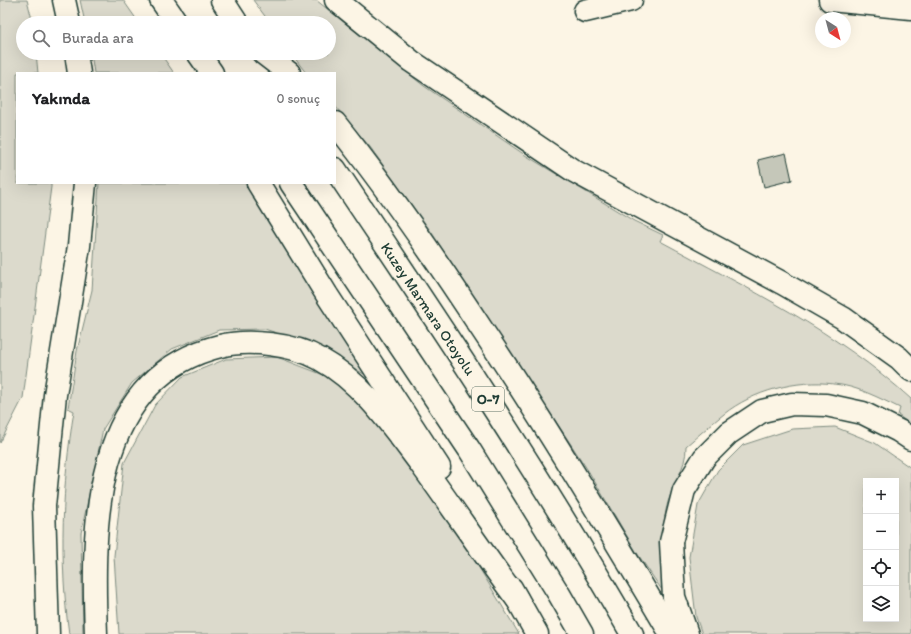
<!DOCTYPE html>
<html lang="tr">
<head>
<meta charset="utf-8">
<style>
  :root { --surface:#fff; --page:#f6f6f6; --text:#202124; --muted:#757577; --line:#e0e0e0 }
  body { margin:0; font-family:Itim,sans-serif; background:var(--page); color:var(--text) }
  .controls { position:absolute; right:12px; bottom:12px; display:grid; overflow:hidden; border-radius:0px; box-shadow:0 4px 16px #0002 }
  .controls button { width:36px; height:36px; display:grid; place-items:center; padding:0; border:0; border-bottom:1px solid var(--line); background:var(--surface); color:var(--text); font:20px sans-serif }
  .compass { position:absolute; left:815px; top:12px; width:36px; height:36px; border-radius:50%; background:var(--surface); box-shadow:0 4px 16px #0002; rotate:144deg }
  .list { margin:0; padding:0; list-style:none }
  h2 { display:flex; justify-content:space-between; align-items:center; height:52px; margin:0; padding:0 16px; font-size:17px }
  h2 small { font-size:13px; font-weight:400; color:var(--muted) }
  .icon { flex:none; width:22px; height:22px; fill:none; stroke:currentColor; stroke-width:2; stroke-linecap:round; stroke-linejoin:round }
  .map { position:relative; flex:none; width:911px; height:634px; overflow:hidden }
  .search { position:absolute; background:var(--surface); box-shadow:0 4px 16px #0002; left:16px; top:16px; width:320px; height:44px; display:flex; align-items:center; gap:10px; box-sizing:border-box; padding:0 14px; border-radius:22px; color:var(--muted); font-size:15px }
  .panel { position:absolute; background:var(--surface); box-shadow:0 4px 16px #0002; left:16px; top:72px; width:320px; height:112px; border-radius:0px }
  .map>svg:first-child { display:block }
  .green { fill:#dcdacc; stroke:#7e8c80; fill-rule:evenodd }
  .building { fill:#c5c7b9; stroke:#1f3d34 }
  .lines { fill:none; stroke-linecap:round; stroke-linejoin:round }
  .minor-casing { stroke:#1f3d34; stroke-width:25 }
  .highway-casing { stroke:#1f3d34; stroke-width:25 }
  .minor { stroke:#fcf5e5; stroke-width:22 }
  .highway { stroke:#fcf5e5; stroke-width:22 }
  .labels { text-anchor:middle; dominant-baseline:central; stroke-width:4; stroke-linejoin:round; paint-order:stroke }
  .shield { fill:#fcf5e5; stroke:#617469; stroke-width:1 }
  .shield-label { font-size:14px; font-weight:bold; fill:#1f3d34 }
  .street-label { font-size:15px; fill:#1f3d34; stroke:#fcf5e5 }
</style>
</head>
<body>
<div class="map">
<svg width="911" height="634" viewBox="0 0 911 634">
  <rect width="100%" height="100%" fill="#fcf5e5"/>
  <filter id="ink" filterUnits="userSpaceOnUse"><feTurbulence type="fractalNoise" baseFrequency=".025" numOctaves="2"/><feDisplacementMap in="SourceGraphic" scale="8" xChannelSelector="R" yChannelSelector="G"/><feConvolveMatrix kernelMatrix="1 2 1 2 8 2 1 2 1" color-interpolation-filters="sRGB"/></filter>
  <g filter="url(#ink)">
    <g class="green">
      <path d="M0,0H27L33,23H23V53H36L38,73H17V183H51V187L23,398L0,443Z"/>
      <path d="M80,0H123L139,23H85Z"/>
      <path d="M253,0H316L424,86L525,155L634,221L663,235L660,241C747,288 838,332 911,399V425L898,415L900,408C879,398 857,386 834,384C797,379 753,391 724,414C711,424 699,435 686,446C687,469 670,487 666,510C660,540 664,569 668,599L637,553L589,472L432,233L370,147L335,106V73H306L291,53H329V23H270Z"/>
      <path d="M91,53H160L174,73H94Z"/>
      <path d="M99,183H247L371,378L318,348L265,329L219,330L172,349L132,383L103,429L81,533L83,634H69C59,561 62,484 74,411L68,408L77,351L92,290Z"/>
      <path d="M277,357L329,377L353,394L442,506L519,634H119L114,556L124,463L155,405L182,377L226,359Z"/>
      <path d="M835,427L875,443L911,468V634H702L696,617L689,557L698,505L718,470L743,445L792,429ZM866,481H896V619H866Z"/>
    </g>
    <path class="building" d="M786,153L792,180L764,187L758,160Z"/>
    <g class="lines">
      <g class="minor-casing">
        <g id="minor">
          <path d="M830,0L911,8"/>
          <path d="M585,11L631,0"/>
        </g>
      </g>
      <g class="highway-casing">
        <g id="highway">
          <path d="M64,0L69,23"/>
          <path d="M161,0L177,23"/>
          <path d="M222,0L237,23"/>
          <path d="M336,0L411,61L574,171L782,283L843,318L899,358L911,370"/>
          <path d="M76,53L79,73"/>
          <path d="M198,53L212,73"/>
          <path d="M263,53L289,73"/>
          <path d="M335,123C388,189 435,258 481,328C548,428 610,531 671,634"/>
          <path d="M335,169C438,322 540,474 632,634"/>
          <path d="M258,183L327,295L439,467"/>
          <path d="M291,183L469,449L559,594L582,634"/>
          <path d="M511,588L537,634"/>
          <path d="M48,634L44,506L55,395L79,246L85,183"/>
          <path d="M96,634C92,527 91,378 220,346C249,339 294,344 320,359C362,382 392,426 420,463C453,508 484,555 517,599"/>
          <path d="M687,634L674,597L671,542L684,490L704,458L729,433L762,411L792,404L826,405L863,413L899,431L911,439"/>
        </g>
      </g>
      <use href="#minor" class="minor"/>
      <use href="#highway" class="highway"/>
    </g>
  </g>
  <g class="labels">
    <rect class="shield" x="472" y="387" width="32" height="24" rx="3"/>
    <g class="shield-label">
      <text x="488" y="399">O-7</text>
    </g>
    <g class="street-label">
      <text transform="translate(428 309) rotate(56)">Kuzey Marmara Otoyolu</text>
    </g>
  </g>
</svg>
<div class="controls">
<button>+</button>
<button>−</button>
<button><svg class="icon" aria-label="locate" viewBox="0 0 24 24"><circle cx="12" cy="12" r="6"/><path d="M12 2v4M12 18v4M2 12h4M18 12h4"/></svg></button>
<button><svg class="icon" aria-label="layers" viewBox="0 0 24 24"><path d="M12 4l9 5-9 5-9-5zM3 14l9 5 9-5"/></svg></button>
</div>
<svg class="compass" viewBox="-18 -18 36 36"><path d="M0-13l5 13h-10z" fill="#e53935"/><path d="M0 13l5-13h-10z" fill="#757577"/></svg>
<div class="search"><svg class="icon" aria-label="search" viewBox="0 0 24 24"><circle cx="10" cy="10" r="6"/><path d="M15 15l6 6"/></svg>Burada ara</div>
<section class="panel">
<h2>Yakında<small>0 sonuç</small></h2>
<ul class="list">
</ul>
</section>
</div>
</body>
</html>
